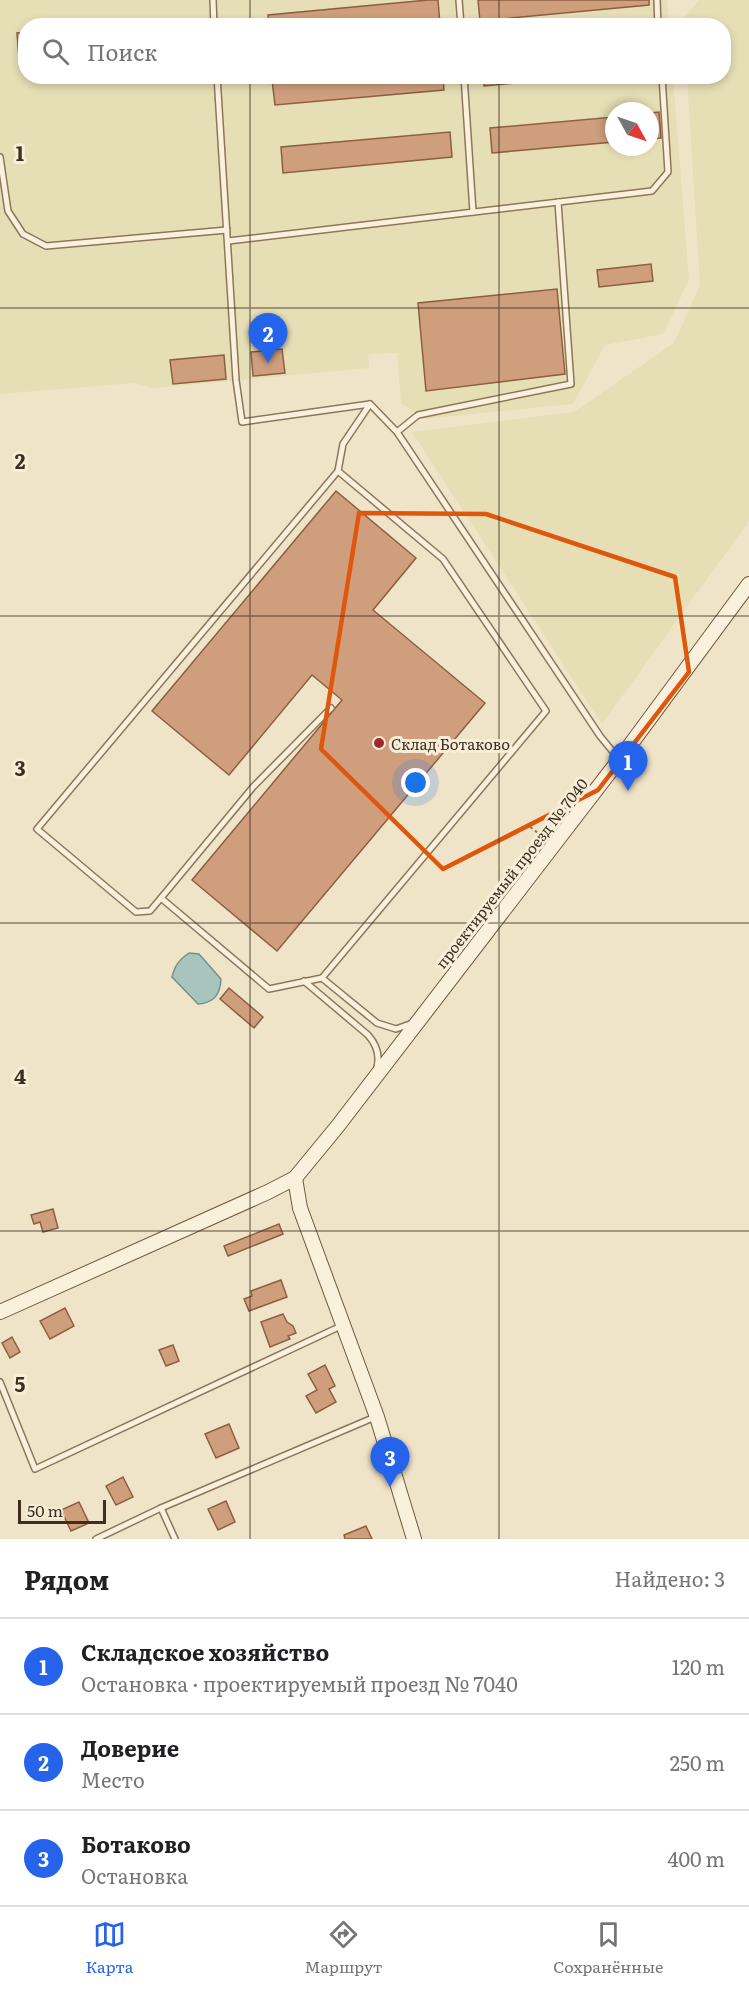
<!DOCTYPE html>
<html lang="ru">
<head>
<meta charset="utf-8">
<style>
  :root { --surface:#fff; --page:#f2f2f2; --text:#202124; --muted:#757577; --line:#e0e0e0; --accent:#2563eb }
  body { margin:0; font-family:Literata,serif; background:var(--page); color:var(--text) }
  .compass { position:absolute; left:605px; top:102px; width:54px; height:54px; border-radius:50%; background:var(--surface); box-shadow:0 3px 9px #0003; rotate:130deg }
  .scale { position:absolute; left:18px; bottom:15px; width:88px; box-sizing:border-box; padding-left:6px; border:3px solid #3d2e20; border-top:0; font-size:16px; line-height:21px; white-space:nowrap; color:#3d2e20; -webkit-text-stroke:4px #f7eed8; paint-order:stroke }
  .you { position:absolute; left:416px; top:783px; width:21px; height:21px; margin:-15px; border:4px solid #fff; border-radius:50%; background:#1a73e8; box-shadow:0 0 0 9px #1a73e833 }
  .badge { display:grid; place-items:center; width:39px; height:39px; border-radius:50%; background:var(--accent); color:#fff; font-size:20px; font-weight:700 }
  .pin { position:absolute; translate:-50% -50px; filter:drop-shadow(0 2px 3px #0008) }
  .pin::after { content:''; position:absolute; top:32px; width:21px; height:18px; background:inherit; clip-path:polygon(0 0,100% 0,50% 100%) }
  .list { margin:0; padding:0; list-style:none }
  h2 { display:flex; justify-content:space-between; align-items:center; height:78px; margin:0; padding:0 24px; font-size:26px }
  h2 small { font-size:20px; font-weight:400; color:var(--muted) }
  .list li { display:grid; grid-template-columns:39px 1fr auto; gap:18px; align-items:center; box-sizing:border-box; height:96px; padding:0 24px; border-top:2px solid var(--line) }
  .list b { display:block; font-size:22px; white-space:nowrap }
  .list p { margin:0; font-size:20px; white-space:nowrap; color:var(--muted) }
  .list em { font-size:20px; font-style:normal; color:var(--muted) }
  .icon { flex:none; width:33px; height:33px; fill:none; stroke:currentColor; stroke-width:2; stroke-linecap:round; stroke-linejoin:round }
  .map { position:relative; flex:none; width:749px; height:1539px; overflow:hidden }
  .search { position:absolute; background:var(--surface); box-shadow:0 3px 9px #0003; left:18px; right:18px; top:18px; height:66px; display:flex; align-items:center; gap:15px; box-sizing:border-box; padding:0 21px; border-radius:24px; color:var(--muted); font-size:22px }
  .sheet { height:366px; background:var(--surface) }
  nav { display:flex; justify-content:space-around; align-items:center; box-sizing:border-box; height:84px; border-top:2px solid var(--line); background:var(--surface); font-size:16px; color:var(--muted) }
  nav a { display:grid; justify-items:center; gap:3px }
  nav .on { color:var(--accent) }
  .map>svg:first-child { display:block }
  .farmland { fill:#e6deb5; fill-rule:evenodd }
  .water { fill:#a9c4bc; stroke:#6f938a; stroke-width:1.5 }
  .building { fill:#cf9f7d; stroke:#8d5f41; stroke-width:1.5 }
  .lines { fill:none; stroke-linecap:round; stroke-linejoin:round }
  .lane-casing { stroke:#8d765c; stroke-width:8 }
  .secondary-casing { stroke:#6f573f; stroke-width:16 }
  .path { stroke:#8d765c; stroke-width:2; stroke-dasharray:4.5 3; stroke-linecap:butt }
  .lane { stroke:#faf1dc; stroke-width:5 }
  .secondary { stroke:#faf1dc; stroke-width:14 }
  .marked { fill:none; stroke:#df570d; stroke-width:4.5; stroke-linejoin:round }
  .grid { fill:none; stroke:#3d2e20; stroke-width:1.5; stroke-opacity:0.55 }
  .poi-dot { fill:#9e2a2b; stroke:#f7eed8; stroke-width:2 }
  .labels { text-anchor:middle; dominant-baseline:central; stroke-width:6; stroke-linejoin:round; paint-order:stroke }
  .poi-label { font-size:15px; fill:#3d2e20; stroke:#f7eed8; text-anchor:start }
  .street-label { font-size:15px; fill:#3d2e20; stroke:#f7eed8 }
  .grid-label { font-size:20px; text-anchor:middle; font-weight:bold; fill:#3d2e20; stroke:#f7eed8; stroke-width:6; stroke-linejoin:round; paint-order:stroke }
</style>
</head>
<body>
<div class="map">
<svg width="749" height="1539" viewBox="0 0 749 1539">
  <rect width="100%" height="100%" fill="#f0e4c8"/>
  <g class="farmland">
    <path d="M0,0H667L669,25L26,26V76L673,77L689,280L663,334L605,345L573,404L424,419L401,403L397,353L368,354L369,368L153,388L133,383L0,394ZM614,111H650V147H614Z"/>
    <path d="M699,0H749V521L602,724L412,432L574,412L674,343L700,285L687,77L724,76V26L683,25V19Z"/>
  </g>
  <path class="water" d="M189,953L199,954L221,979C220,995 214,1003 198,1004L172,977C175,965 179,960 189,953Z"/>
  <g class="building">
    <path d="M428,0H438L440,25L269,26L268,15Z"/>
    <path d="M478,0H649V5L480,21Z"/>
    <path d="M146,22L147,26H104Z"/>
    <path d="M26,32V57L19,58L17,33Z"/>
    <path d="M309,76H443L444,90L275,105L272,80Z"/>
    <path d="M483,76H589L484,86Z"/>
    <path d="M659,112L661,138L650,139V113Z"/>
    <path d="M614,117V142L492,153L490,128Z"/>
    <path d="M450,132L452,157L283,173L281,147Z"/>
    <path d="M651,264L653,281L599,287L597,270Z"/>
    <path d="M557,289L565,374L426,391L418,303Z"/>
    <path d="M282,349L285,373L253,376L251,352Z"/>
    <path d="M224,355L226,379L173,384L170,360Z"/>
    <path d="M336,491L416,558L373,610L485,703L277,951L192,880L342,700L312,675L229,775L152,711Z"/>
    <path d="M229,988L263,1017L254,1028L220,999Z"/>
    <path d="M53,1209L58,1228L43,1232L40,1222L34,1224L31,1215Z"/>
    <path d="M279,1224L283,1234L228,1256L224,1246Z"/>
    <path d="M281,1280L287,1297L249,1311L244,1299L252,1296L251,1291Z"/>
    <path d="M65,1308L74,1326L50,1339L40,1321Z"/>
    <path d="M283,1314L287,1322L293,1326L296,1333L288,1336L290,1339L270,1347L261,1322Z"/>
    <path d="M12,1337L20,1352L10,1358L2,1343Z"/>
    <path d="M173,1345L179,1361L166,1366L159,1350Z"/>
    <path d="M325,1365L335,1386L329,1389L336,1402L316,1413L306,1396L317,1390L308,1374Z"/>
    <path d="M229,1424L239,1448L216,1458L205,1434Z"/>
    <path d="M123,1477L133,1497L116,1505L106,1486Z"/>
    <path d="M226,1501L235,1522L218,1530L208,1509Z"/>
    <path d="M79,1502L89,1523L71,1531L61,1510Z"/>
    <path d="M366,1526L372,1539H345L344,1535Z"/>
  </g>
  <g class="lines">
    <g class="lane-casing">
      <g id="lane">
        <path d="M213,0L214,26"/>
        <path d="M459,0L461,26"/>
        <path d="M657,0L658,26"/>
        <path d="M217,76L236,380L242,422L370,404L397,432L600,736L618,758"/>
        <path d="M464,76L473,212"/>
        <path d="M0,157L8,211L23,234L46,246L227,230"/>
        <path d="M228,241L652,191L668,172L662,76"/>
        <path d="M397,432L418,415L571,384L558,202"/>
        <path d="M331,708L253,787L161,898L269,989L322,978L546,711L443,559L338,471L343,444L370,404"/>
        <path d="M161,898L150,911L136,912L37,829L338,471"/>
        <path d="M322,978L377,1023L396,1029L410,1024"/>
        <path d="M304,981L368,1035C376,1044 380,1055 377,1067"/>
        <path d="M0,1382L35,1469L341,1326"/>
        <path d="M161,1508L175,1539"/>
        <path d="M96,1539L161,1508L375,1417"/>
      </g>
    </g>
    <g class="secondary-casing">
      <g id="secondary">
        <path d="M295,1178L300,1208L377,1417L414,1539"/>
        <path d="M0,1312L268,1192L295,1178L337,1127L619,760L749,584"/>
      </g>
    </g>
    <path class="path" d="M529,826L543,837"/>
    <use href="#lane" class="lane"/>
    <use href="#secondary" class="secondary"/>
  </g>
  <path class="marked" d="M359,513L486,514L675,577L689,672L598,790L443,869L321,749Z"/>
  <path class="grid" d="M250,0V26M499,0V26M250,76V1539M499,76V1539M0,308H749M0,616H749M0,923H749M0,1231H749"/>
  <circle class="poi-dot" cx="379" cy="743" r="6"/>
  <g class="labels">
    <g class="poi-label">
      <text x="391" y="743">Склад Ботаково</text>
    </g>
    <g class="street-label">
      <text transform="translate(511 873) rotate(-52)">проектируемый проезд № 7040</text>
    </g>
  </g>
  <g class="grid-label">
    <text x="20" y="161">1</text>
    <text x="20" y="469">2</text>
    <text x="20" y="776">3</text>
    <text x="20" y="1084">4</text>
    <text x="20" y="1392">5</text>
  </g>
</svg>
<svg class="compass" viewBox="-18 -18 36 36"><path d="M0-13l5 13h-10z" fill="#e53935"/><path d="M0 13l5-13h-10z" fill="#757577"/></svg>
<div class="scale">50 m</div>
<div class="you"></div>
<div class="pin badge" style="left:628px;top:791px">1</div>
<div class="pin badge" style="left:268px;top:363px">2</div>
<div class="pin badge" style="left:390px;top:1487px">3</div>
<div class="search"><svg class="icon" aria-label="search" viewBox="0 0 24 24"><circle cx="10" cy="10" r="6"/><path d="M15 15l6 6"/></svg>Поиск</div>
</div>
<section class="sheet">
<h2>Рядом<small>Найдено: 3</small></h2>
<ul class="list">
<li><span class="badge">1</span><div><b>Складское хозяйство</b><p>Остановка · проектируемый проезд № 7040</p></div><em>120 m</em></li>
<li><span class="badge">2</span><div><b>Доверие</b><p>Место</p></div><em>250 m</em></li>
<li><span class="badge">3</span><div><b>Ботаково</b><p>Остановка</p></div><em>400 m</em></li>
</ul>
</section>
<nav>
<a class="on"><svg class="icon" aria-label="map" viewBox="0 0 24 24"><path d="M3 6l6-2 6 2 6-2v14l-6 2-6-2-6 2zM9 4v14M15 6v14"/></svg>Карта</a>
<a><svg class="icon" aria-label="directions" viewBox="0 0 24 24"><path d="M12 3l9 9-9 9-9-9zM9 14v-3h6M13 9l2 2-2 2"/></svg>Маршрут</a>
<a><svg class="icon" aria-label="saved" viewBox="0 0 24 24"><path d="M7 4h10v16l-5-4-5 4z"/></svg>Сохранённые</a>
</nav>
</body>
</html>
